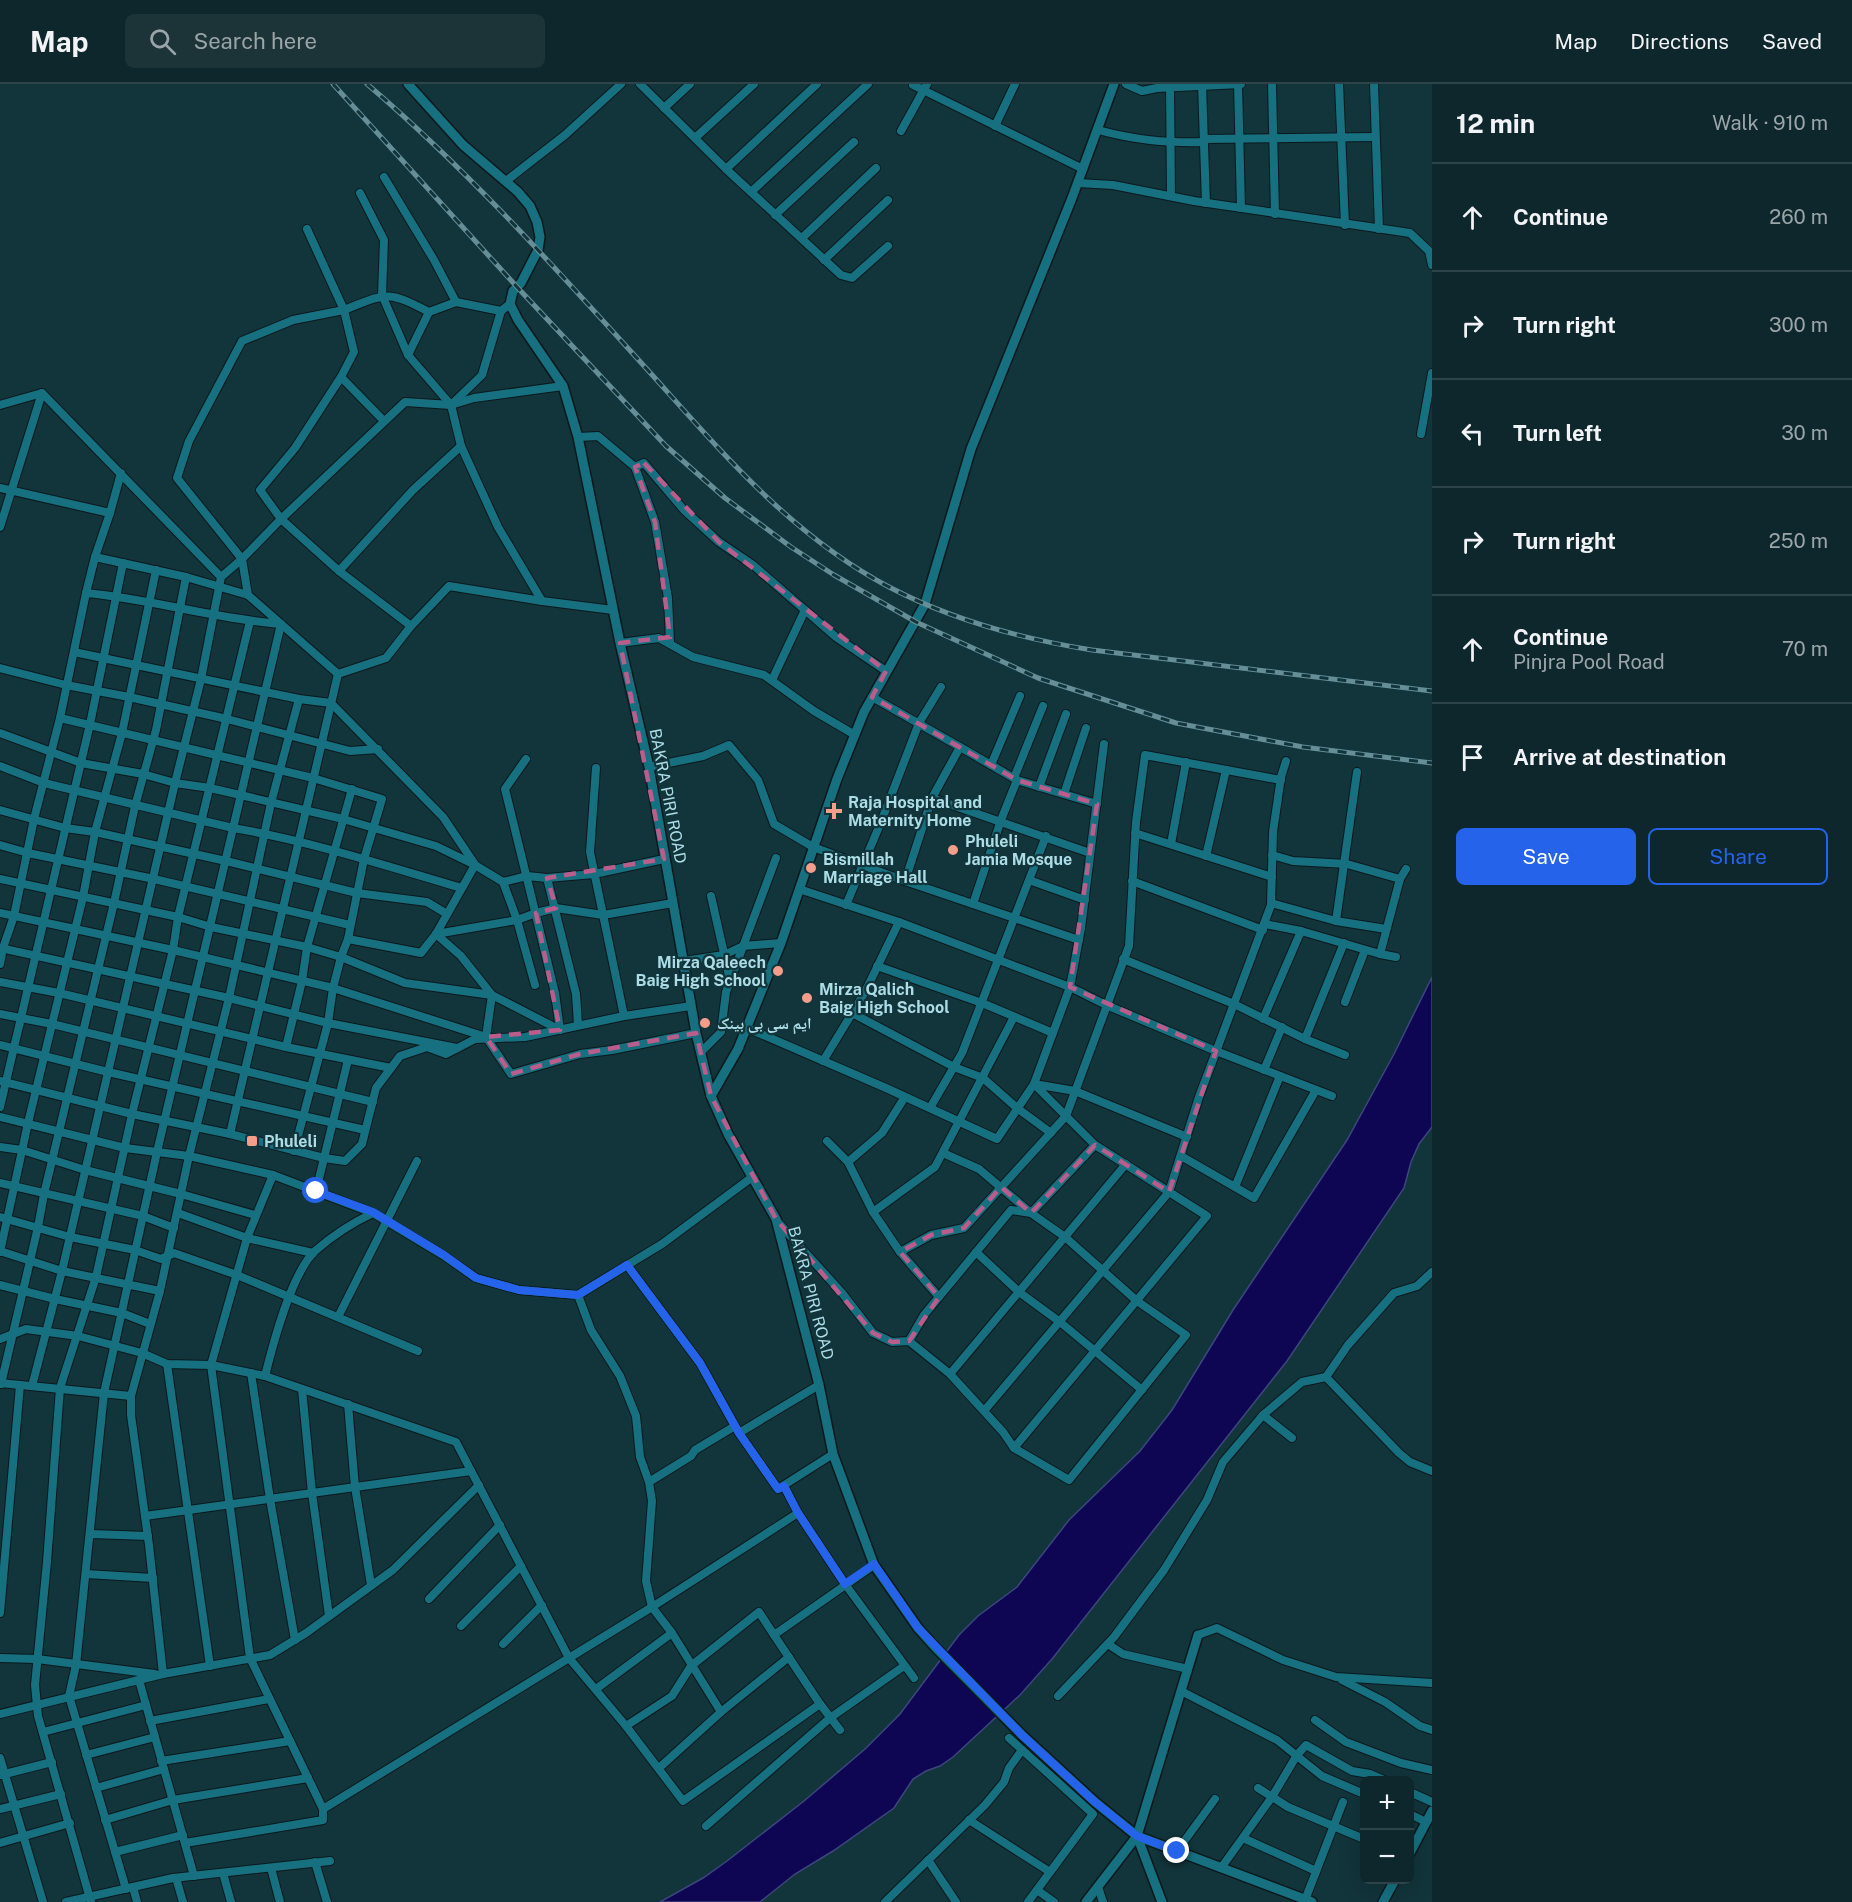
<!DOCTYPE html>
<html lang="en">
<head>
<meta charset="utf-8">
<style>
  :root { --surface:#0e272c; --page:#1c3338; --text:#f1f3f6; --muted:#9ba5a9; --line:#2e4448; --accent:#2563eb }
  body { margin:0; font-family:"Public Sans","Noto Naskh Arabic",sans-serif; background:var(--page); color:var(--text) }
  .controls { position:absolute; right:18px; bottom:18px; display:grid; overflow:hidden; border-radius:9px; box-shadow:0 6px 24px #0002 }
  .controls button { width:54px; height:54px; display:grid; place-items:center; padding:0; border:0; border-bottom:2px solid var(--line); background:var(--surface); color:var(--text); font:30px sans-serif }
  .stop { position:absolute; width:18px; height:18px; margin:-14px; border:4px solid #2563eb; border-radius:50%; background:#fff }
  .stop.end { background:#2563eb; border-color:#fff; box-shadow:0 2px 6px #0008 }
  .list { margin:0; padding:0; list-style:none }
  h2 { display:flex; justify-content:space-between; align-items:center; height:78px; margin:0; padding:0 24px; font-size:26px }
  h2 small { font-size:20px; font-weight:400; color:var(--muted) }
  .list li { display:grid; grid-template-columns:39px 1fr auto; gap:18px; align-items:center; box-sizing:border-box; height:108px; padding:0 24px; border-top:2px solid var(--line) }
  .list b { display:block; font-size:22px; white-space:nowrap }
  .list p { margin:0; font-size:20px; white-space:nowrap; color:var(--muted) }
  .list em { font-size:20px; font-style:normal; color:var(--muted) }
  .actions { display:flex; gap:12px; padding:18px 24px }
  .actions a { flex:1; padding:14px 0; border:2px solid var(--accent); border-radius:9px; text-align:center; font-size:21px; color:var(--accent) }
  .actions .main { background:var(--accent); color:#fff }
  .icon { flex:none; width:33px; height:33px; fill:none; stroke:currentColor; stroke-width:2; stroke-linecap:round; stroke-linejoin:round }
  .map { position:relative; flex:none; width:1432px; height:1818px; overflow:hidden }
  header { display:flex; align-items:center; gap:36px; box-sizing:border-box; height:84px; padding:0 30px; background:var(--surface); border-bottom:2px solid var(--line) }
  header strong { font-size:28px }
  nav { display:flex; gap:33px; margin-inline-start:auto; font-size:21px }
  .search { width:420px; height:54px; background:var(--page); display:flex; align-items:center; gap:15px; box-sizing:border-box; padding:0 21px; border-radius:9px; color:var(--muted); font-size:22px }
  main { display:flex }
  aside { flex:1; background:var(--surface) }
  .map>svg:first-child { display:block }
  .water { fill:#0e0652; stroke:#3d467e; stroke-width:1.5 }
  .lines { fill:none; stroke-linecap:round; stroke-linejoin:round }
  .minor-casing { stroke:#0b191c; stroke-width:10 }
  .tertiary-casing { stroke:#0b191c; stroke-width:12 }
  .minor { stroke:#167080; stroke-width:8 }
  .tertiary { stroke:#167080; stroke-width:9 }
  .rail-casing { stroke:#658e97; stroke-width:5 }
  .rail { stroke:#12343b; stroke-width:3; stroke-dasharray:9; stroke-linecap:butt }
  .route { stroke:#2563eb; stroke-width:8 }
  .marked { fill:none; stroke:#ba5d8c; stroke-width:4.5; stroke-dasharray:12 8; stroke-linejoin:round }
  .poi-dot { fill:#f49d8b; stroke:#12343b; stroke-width:2 }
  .labels { text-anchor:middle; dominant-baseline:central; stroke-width:4.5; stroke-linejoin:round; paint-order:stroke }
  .street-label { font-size:16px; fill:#acdce6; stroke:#12343b }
  .poi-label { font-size:16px; font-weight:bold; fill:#acdce6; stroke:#12343b; text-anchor:start }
</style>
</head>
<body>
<header>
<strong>Map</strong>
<div class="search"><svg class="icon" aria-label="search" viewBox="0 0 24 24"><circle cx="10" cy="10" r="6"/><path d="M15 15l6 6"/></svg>Search here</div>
<nav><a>Map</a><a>Directions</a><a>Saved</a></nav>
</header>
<main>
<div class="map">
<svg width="1432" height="1818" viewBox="0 0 1432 1818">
  <rect width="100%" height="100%" fill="#12343b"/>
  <path class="water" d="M1432,893V1043L1419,1060L1411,1078L1404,1104L1287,1277L1052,1575L1020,1611L953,1673L940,1682L926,1687L913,1695L894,1724L833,1767L795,1790L760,1818H660L703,1794L727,1777L804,1717L865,1665L900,1630L959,1551L978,1532L1017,1503L1069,1436L1140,1367L1172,1326L1233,1226L1347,1056L1394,970Z"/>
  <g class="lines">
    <g class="minor-casing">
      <g id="minor">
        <path d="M640,0L726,85L841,191L852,194L888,162"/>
        <path d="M1126,0L1142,7L1157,4L1241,0"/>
        <path d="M1170,0L1171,112"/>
        <path d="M1238,0L1241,124"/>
        <path d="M1272,0L1275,130"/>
        <path d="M1339,0L1345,141"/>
        <path d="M1374,0L1379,145"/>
        <path d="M913,1L1083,85"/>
        <path d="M1202,1L1206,119"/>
        <path d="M664,24L690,0"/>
        <path d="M995,42L1015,0"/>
        <path d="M1098,46C1135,56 1165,59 1204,58"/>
        <path d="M901,47L927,0"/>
        <path d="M695,54L754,0"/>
        <path d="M1204,55L1375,53"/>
        <path d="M726,85L817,0"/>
        <path d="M384,93L434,176L456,218"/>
        <path d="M506,97L565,51L621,0"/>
        <path d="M1078,99L1113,101L1194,117L1410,149L1429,167L1432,181"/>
        <path d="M751,108L868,0"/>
        <path d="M360,109L384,156L382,211L408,271"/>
        <path d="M775,131L854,58"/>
        <path d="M802,154L876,84"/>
        <path d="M824,176L888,116"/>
        <path d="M510,220L501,227L482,291L451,321L461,362L498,443L542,517L613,526"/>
        <path d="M429,228L408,271L451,321"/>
        <path d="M341,293L354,268L344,226C387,209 387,206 429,228L456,218L501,227"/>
        <path d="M0,321L42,309L221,493"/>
        <path d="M384,337L341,293L295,364L260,406L281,435L339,487L413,406L461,362"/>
        <path d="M1421,350L1432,289"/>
        <path d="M578,353L598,352L635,383L644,379L684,426L719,458L753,481L836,553L886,587"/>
        <path d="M635,383L655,438L668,514L670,559"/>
        <path d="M0,404L110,429"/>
        <path d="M0,443L42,309"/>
        <path d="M95,473L186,493"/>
        <path d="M339,487L411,542"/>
        <path d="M86,509C152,515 215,535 281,540L157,1068L104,1309L76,1581L69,1612L126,1805"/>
        <path d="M248,511L242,475L177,394L189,357L242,257L293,236L344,226L307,145"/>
        <path d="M620,559L659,554L693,573L764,591L814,627L855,651"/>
        <path d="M74,568L299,615L331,619L443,733L474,779"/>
        <path d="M0,584L66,601L129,613L227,635L350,667L378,665"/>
        <path d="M772,596L805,526"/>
        <path d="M872,613L960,663L932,714L1090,769"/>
        <path d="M299,615L271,719L229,914L189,1072L160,1207L131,1312V1331L149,1461L163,1590L270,1571L306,1549L393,1486L479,1401"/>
        <path d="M60,634L313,694L382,715L364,775L348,855L341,873L333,904L328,939L294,1067"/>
        <path d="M0,649L81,679L143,690L175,699L210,704L343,735L436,762L475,781"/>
        <path d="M960,663L1017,696L1001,736L973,820"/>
        <path d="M526,675L505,705L555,909L560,946"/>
        <path d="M991,681L1020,612"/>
        <path d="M0,682L44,699L233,744C311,757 386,782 462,804"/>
        <path d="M649,683L703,672L729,661L758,696L774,740L813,763L905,797"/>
        <path d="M596,684L590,768L624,932"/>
        <path d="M1014,694L1043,622"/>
        <path d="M1017,696L1097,720"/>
        <path d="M1039,703L1066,630"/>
        <path d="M1064,710L1086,644"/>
        <path d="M932,714L905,797L1079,856"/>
        <path d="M0,726L65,744L95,748L226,777L357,809L427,818L447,830"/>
        <path d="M1135,749L1272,793"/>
        <path d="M1171,760L1186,678"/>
        <path d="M0,761L28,769L154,795L350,841"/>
        <path d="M1272,771L1293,777L1347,780L1400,795"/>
        <path d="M1206,772L1226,686"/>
        <path d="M547,794L576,910L578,941"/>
        <path d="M0,795L178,833L211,843L307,863L341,873L405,899L492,911L560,946"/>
        <path d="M1029,796L1085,816"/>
        <path d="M1132,797L1263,846"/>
        <path d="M503,798L517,836L535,901"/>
        <path d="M799,805L899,838L865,908L823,977"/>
        <path d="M711,812L730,896"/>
        <path d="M1271,819L1336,837L1386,845"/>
        <path d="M846,821L881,738L919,639L941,603"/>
        <path d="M0,829L173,866L333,904L486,953L511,990L580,970L612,966L696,949"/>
        <path d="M1336,837L1357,688"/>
        <path d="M899,838L1070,903L1106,921L1216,967L1332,1012"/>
        <path d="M1301,847L1380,870L1396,873"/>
        <path d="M436,850L517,836L536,829L556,824L603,831L673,819"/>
        <path d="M436,850L461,872L492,911L486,953"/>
        <path d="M348,855L421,869L436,850L475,781L503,798L527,792L547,794L594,790L664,775"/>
        <path d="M0,864L229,914L328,939L457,964"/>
        <path d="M1380,870L1400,795L1406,785"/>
        <path d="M1123,875L1234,920L1305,955L1345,971"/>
        <path d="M684,877L724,871L743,862L781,859"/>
        <path d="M0,880L3,864L14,832L34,735L60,634L86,509L95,473L110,429L121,389"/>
        <path d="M877,882L982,919L1053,949"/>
        <path d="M0,898L59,909L286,963L391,984"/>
        <path d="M1345,918L1365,866"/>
        <path d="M852,929L954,983L983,994L1017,1024L1051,1049"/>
        <path d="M0,930L52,940L373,1018"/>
        <path d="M1263,935L1301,847L1265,840"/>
        <path d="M747,944L886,1004L997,1055L1034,1000L1070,903L1081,844L1104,660"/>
        <path d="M1305,955L1344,859"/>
        <path d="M0,961L108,988L365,1046"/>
        <path d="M286,963L302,897L307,863L352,705"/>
        <path d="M701,968L721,948L726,908L776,774"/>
        <path d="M1264,986L1282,943"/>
        <path d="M0,997L132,1030L230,1050L324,1074L345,1077L362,1060L376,1004L400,972L427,963L446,970L475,955L525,953L624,932L691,922"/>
        <path d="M1034,1000L1075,1007L1187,1053"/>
        <path d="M1035,1001L1095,1061"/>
        <path d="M0,1023L90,640L123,479"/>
        <path d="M930,1024L962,969L1046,752"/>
        <path d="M0,1033L125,1064L189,1072L273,1091L373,1129L443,1171L476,1194L519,1206L578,1211"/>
        <path d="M230,1050L338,590"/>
        <path d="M827,1057L848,1078L873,1128L900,1168L939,1213"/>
        <path d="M0,1063L22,1066L85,1086L181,1110L255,1131"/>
        <path d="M1181,1072L1235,1103L1280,992"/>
        <path d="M848,1078L882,1049L905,1013"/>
        <path d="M273,1091L247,1154L211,1281L250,1574L323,1725L569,1574L626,1642"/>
        <path d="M751,1094L662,1160L578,1211L591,1246L620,1292L636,1332L640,1373L649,1398L652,1417L646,1497L652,1523L798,1429L845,1500L914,1594"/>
        <path d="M0,1099L143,1132L174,1144"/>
        <path d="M1235,1103L1254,1114L1316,1006"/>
        <path d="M316,1107L348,976"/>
        <path d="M873,1128L935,1083L1014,933"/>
        <path d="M178,1129L247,1154L313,1169"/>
        <path d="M373,1129C352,1139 332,1152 315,1167C291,1190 273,1260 265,1292L456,1358L569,1574L652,1523L672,1549L721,1628"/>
        <path d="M0,1133L70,1153L135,1166L161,1175L174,1169L237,1191L418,1267"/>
        <path d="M776,1136L842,1209L873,1249L892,1258L909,1257L950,1290L1003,1348L1014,1364L1069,1396L1186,1251L1137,1217L1065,1153L1031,1129L979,1085L943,1069"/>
        <path d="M0,1167L62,1187L160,1207"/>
        <path d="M0,1168L28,1039L83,813L95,748L122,649L156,486"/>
        <path d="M900,1168L931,1151L964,1144L1066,1032L1129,862L1136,738L1145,671L1281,696"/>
        <path d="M976,1168L1019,1208L1060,1238L1142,1306"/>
        <path d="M627,1181L700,1279L739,1349L778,1405L833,1370"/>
        <path d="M0,1201L55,1215L122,1229L150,1240"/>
        <path d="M338,1233L417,1077"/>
        <path d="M0,1255L26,1245L78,1252L142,1269L167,1280L211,1281L265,1292"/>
        <path d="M909,1257L924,1231L1011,1126L1031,1129L1095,1061L1207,1132L1014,1364"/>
        <path d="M167,1280L210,1582"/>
        <path d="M251,1289L270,1415L295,1556"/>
        <path d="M950,1290L1126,1080"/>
        <path d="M1326,1293L1348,1261L1394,1209L1417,1202L1432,1188"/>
        <path d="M0,1299L131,1312"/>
        <path d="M1,1300L38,1143L44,1110L114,819L135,722L156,646L186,493L248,511L338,590L386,574L411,542L449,502L542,517"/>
        <path d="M32,1302L62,1187L175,699L201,595L221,493L242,475L281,435L405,318L451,321L474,314L563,302"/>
        <path d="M302,1305L312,1409L329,1532"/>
        <path d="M348,1320L355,1403L371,1501"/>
        <path d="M984,1327L1169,1108L1199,1013L1271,821L1273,748L1281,693L1286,677"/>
        <path d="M1263,1331L1292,1354"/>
        <path d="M739,1349L819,1301"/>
        <path d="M649,1398L691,1372L695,1366L735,1342"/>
        <path d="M784,1402L798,1429"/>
        <path d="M145,1432L471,1387"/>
        <path d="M91,1450L148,1452"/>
        <path d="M86,1490L153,1494"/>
        <path d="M429,1515L500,1441"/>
        <path d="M0,1529L20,1301"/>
        <path d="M461,1542L521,1482"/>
        <path d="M774,1551L820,1620"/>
        <path d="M1198,1551L1217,1544L1283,1576L1336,1593L1432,1599"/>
        <path d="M503,1560L542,1521"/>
        <path d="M1108,1560L1123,1570L1188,1585"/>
        <path d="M0,1574L37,1575L155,1590"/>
        <path d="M139,1596L194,1792"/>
        <path d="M1342,1596L1385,1618L1420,1642L1432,1646"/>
        <path d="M596,1605L672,1549"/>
        <path d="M1181,1607L1277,1656L1322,1692L1364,1710"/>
        <path d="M1058,1612L1114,1553L1164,1486L1207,1416L1223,1378L1263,1331L1302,1298L1326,1293L1399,1369L1410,1378L1432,1387"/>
        <path d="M0,1630L163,1590"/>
        <path d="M1315,1636L1346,1658L1401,1679L1432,1686"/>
        <path d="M150,1637L269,1615"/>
        <path d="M840,1646L820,1620L683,1717L626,1642L672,1612L691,1582L759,1528L774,1551L874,1481"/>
        <path d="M43,1648L146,1621"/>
        <path d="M1009,1654L1093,1730L1028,1818"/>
        <path d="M86,1671L155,1653"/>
        <path d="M0,1674L43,1818"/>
        <path d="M161,1677L290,1657"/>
        <path d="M659,1684L721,1628L789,1573"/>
        <path d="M1,1691L52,1678"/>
        <path d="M96,1704L164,1685"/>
        <path d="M1258,1704L1288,1723L1364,1755"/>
        <path d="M1410,1708L1432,1718"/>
        <path d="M0,1725L61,1710"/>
        <path d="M1410,1730L1426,1738"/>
        <path d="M105,1736L173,1716L308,1694"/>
        <path d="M969,1736L1050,1788"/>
        <path d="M706,1742L830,1634L904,1582"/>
        <path d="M1243,1754L1316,1787"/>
        <path d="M0,1759L70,1739"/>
        <path d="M185,1759L323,1736V1725"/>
        <path d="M1177,1767L1215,1715"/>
        <path d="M115,1768L183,1751"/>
        <path d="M928,1776L956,1818"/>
        <path d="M315,1778L327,1818"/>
        <path d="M271,1784L280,1818"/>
        <path d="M1221,1784L1272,1713L1297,1671L1306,1661L1352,1687L1370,1690L1384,1696"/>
        <path d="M223,1789L231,1818"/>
        <path d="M176,1794L183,1818"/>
        <path d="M133,1803L137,1818"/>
        <path d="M1098,1803L1103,1818"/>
        <path d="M1037,1806L1054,1818"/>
        <path d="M1305,1816L1343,1718"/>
        <path d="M66,1818L173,1794L330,1777"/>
        <path d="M91,1818L38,1632L35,1601L47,1478L60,1304L96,1193L132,1030L173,866L178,833L250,537"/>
        <path d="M885,1818L985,1721L1004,1698L1009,1684L1022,1666"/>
      </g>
    </g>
    <g class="tertiary-casing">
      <g id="tertiary">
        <path d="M408,0L463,61L518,108L530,122L537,138L540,153L538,166L521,199L513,207L510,220L518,236L563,302L578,353L620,559L649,683L696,949L711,1012L728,1050L776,1135L819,1301L833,1370L874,1481L918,1544L935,1563L1022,1651L1095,1718L1137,1752L1312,1818"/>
        <path d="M711,1012L738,965L781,859L837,695L864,628L925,520L971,365L1072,114L1114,0"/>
        <path d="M1137,1752L1162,1818"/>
        <path d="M1410,1769L1432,1727"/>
        <path d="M1086,1818L1137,1752L1198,1551"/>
        <path d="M1383,1818L1395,1796"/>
      </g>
    </g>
    <use href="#minor" class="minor"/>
    <use href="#tertiary" class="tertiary"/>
    <g class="rail-casing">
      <g id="rail">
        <path d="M333,0L517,203L666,362L725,414L791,463L834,491L916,538L1038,594L1176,639L1303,663L1432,679"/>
        <path d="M367,0C468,86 556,185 645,283C720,366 789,450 889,503C952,536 1022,555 1092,566L1432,607"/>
      </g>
    </g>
    <use href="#rail" class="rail"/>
  </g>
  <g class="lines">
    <path class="route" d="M316,1107L373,1128L444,1171L476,1194L519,1206L578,1211L627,1181L700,1279L739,1349L778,1405L784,1402L798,1429L845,1500L874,1480L918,1544L1022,1651L1095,1718L1137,1752L1177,1767"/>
  </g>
  <path class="marked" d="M644,379L719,458L886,587L872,613L1017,696L1097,720L1070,903L1216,967L1169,1108L1095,1061L1031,1129L1001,1103L964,1144L931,1151L900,1168L939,1213L909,1257L892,1258L873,1249L776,1135L711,1012L696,949L580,970L511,990L486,953L560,946L536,829L556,824L547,794L664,775L620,559L670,553L655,438L635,383Z"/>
  <g class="poi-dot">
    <path d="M831 718h6v6h6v6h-6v6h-6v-6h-6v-6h6z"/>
    <circle cx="953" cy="766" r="6"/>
    <circle cx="811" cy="784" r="6"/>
    <circle cx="778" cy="887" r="6"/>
    <circle cx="807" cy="914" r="6"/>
    <circle cx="705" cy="939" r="6"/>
    <rect x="246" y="1051" width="12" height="12" rx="3"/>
  </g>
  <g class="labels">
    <g class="street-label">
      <text transform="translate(668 712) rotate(79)">BAKRA PIRI ROAD</text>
      <text transform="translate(811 1209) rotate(75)">BAKRA PIRI ROAD</text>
    </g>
    <g class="poi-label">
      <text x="848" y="718">Raja Hospital and<tspan x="848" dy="18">Maternity Home</tspan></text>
      <text x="965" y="757">Phuleli<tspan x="965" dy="18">Jamia Mosque</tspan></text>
      <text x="823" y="775">Bismillah<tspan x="823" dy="18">Marriage Hall</tspan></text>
      <text x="766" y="878" text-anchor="end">Mirza Qaleech<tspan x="766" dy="18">Baig High School</tspan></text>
      <text x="819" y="905">Mirza Qalich<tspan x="819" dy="18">Baig High School</tspan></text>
      <text x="717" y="939">ایم سی بی بینک</text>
      <text x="264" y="1057">Phuleli</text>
    </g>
  </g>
</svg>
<div class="controls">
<button>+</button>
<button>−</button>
</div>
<div class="stop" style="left:316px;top:1107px"></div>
<div class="stop end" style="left:1177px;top:1767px"></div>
</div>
<aside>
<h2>12 min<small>Walk · 910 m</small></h2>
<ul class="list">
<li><svg class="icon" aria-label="ahead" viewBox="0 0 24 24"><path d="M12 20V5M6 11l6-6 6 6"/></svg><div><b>Continue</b></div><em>260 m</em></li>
<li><svg class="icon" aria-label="right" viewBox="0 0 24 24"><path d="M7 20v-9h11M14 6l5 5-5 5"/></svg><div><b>Turn right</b></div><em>300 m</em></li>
<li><svg class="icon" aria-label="left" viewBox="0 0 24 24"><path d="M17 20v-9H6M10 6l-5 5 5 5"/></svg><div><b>Turn left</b></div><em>30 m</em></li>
<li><svg class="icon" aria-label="right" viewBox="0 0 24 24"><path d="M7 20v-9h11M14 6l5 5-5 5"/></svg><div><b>Turn right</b></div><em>250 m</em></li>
<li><svg class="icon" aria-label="ahead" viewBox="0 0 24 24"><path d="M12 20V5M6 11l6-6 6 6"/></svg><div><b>Continue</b><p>Pinjra Pool Road</p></div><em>70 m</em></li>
<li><svg class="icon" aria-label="arrive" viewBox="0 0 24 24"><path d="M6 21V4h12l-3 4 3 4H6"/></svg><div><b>Arrive at destination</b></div></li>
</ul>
<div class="actions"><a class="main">Save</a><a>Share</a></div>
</aside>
</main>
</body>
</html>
